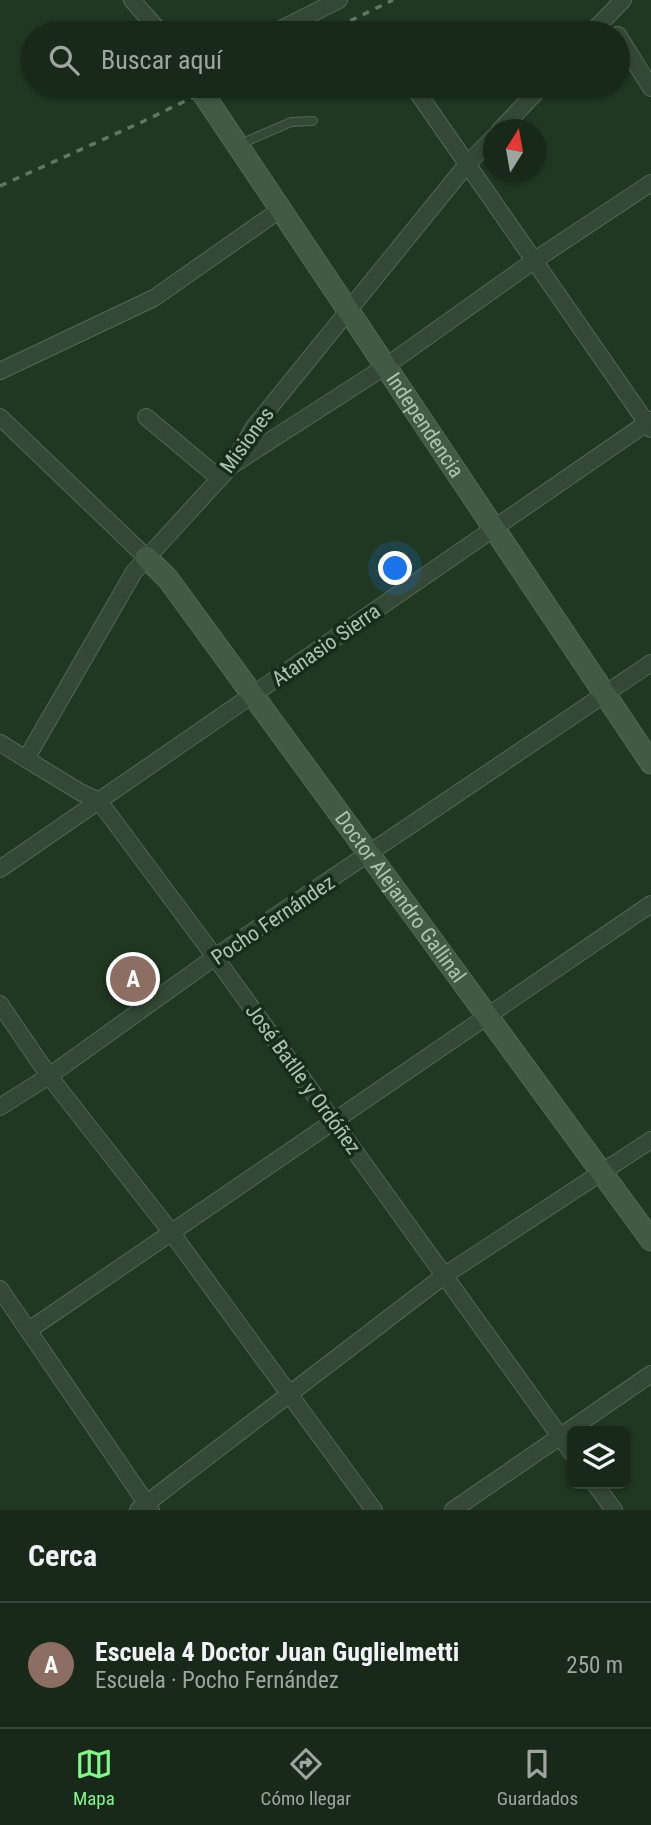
<!DOCTYPE html>
<html lang="es">
<head>
<meta charset="utf-8">
<style>
  :root { --surface:#182919; --page:#253526; --text:#f1f3f6; --muted:#9fa6a2; --line:#364538; --accent:#81f68b }
  body { margin:0; font-family:"Roboto Condensed",sans-serif; background:var(--page); color:var(--text) }
  .controls { position:absolute; right:21px; bottom:21px; display:grid; overflow:hidden; border-radius:10px; box-shadow:0 2px 5px #0004 }
  .controls button { width:63px; height:63px; display:grid; place-items:center; padding:0; border:0; border-bottom:2px solid var(--line); background:var(--surface); color:var(--text); font:35px sans-serif }
  .compass { position:absolute; left:483px; top:119px; width:63px; height:63px; border-radius:50%; background:var(--surface); box-shadow:0 2px 5px #0004; rotate:11deg }
  .you { position:absolute; left:396px; top:569px; width:24px; height:24px; margin:-18px; border:5px solid #fff; border-radius:50%; background:#1a73e8; box-shadow:0 0 0 10px #1a73e833 }
  .badge { display:grid; place-items:center; width:46px; height:46px; border-radius:50%; background:var(--accent); color:#fff; font-size:23px; font-weight:700 }
  .pin { position:absolute; translate:-50% -50%; border:4px solid #fff; box-shadow:0 2px 7px #0006 }
  .list { margin:0; padding:0; list-style:none }
  h2 { display:flex; justify-content:space-between; align-items:center; height:91px; margin:0; padding:0 28px; font-size:30px }
  h2 small { font-size:23px; font-weight:400; color:var(--muted) }
  .list li { display:grid; grid-template-columns:46px 1fr auto; gap:21px; align-items:center; box-sizing:border-box; height:126px; padding:0 28px; border-top:2px solid var(--line) }
  .list b { display:block; font-size:26px; white-space:nowrap }
  .list p { margin:0; font-size:23px; white-space:nowrap; color:var(--muted) }
  .list em { font-size:23px; font-style:normal; color:var(--muted) }
  .icon { flex:none; width:38px; height:38px; fill:none; stroke:currentColor; stroke-width:2; stroke-linecap:round; stroke-linejoin:round }
  .map { position:relative; flex:none; width:651px; height:1510px; overflow:hidden }
  .search { position:absolute; background:var(--surface); box-shadow:0 2px 5px #0004; left:21px; right:21px; top:21px; height:77px; display:flex; align-items:center; gap:18px; box-sizing:border-box; padding:0 24px; border-radius:38px; color:var(--muted); font-size:26px }
  .sheet { height:217px; background:var(--surface) }
  nav { display:flex; justify-content:space-around; align-items:center; box-sizing:border-box; height:98px; border-top:2px solid var(--line); background:var(--surface); font-size:19px; color:var(--muted) }
  nav a { display:grid; justify-items:center; gap:4px }
  nav .on { color:var(--accent) }
  .map>svg:first-child { display:block }
  .lines { fill:none; stroke-linecap:round; stroke-linejoin:round }
  .lane-casing { stroke:#546855; stroke-width:10 }
  .street-casing { stroke:#546855; stroke-width:18 }
  .secondary-casing { stroke:#546855; stroke-width:23 }
  .lane { stroke:#344835; stroke-width:8 }
  .street { stroke:#344835; stroke-width:16 }
  .secondary { stroke:#425a44; stroke-width:21 }
  .rail { stroke:#5f7860; stroke-width:3.5; stroke-dasharray:7 7; stroke-linecap:butt }
  .labels { text-anchor:middle; dominant-baseline:central; stroke-width:7; stroke-linejoin:round; paint-order:stroke }
  .street-label { font-size:21px; fill:#aec4b0; stroke:#192c1a }
</style>
</head>
<body>
<div class="map">
<svg width="651" height="1510" viewBox="0 0 651 1510">
  <rect width="100%" height="100%" fill="#203721"/>
  <g class="lines">
    <g class="lane-casing">
      <path id="lane" d="M238,145L291,122L313,121"/>
    </g>
    <g class="street-casing">
      <g id="street">
        <path d="M132,0L161,33"/>
        <path d="M273,33L339,0"/>
        <path d="M591,33L623,0"/>
        <path d="M618,35L651,88"/>
        <path d="M413,86L651,429"/>
        <path d="M500,130L542,86"/>
        <path d="M0,371L154,298L281,209"/>
        <path d="M0,417L146,557"/>
        <path d="M146,417L219,478"/>
        <path d="M234,464L386,366L535,260L651,183"/>
        <path d="M0,743L80,792L99,801L215,957L572,1453"/>
        <path d="M26,759L134,572L232,465L254,427L468,163L494,137"/>
        <path d="M0,869L651,420"/>
        <path d="M0,1004L49,1076L171,1232L374,1510"/>
        <path d="M0,1107L49,1076L215,957L651,663"/>
        <path d="M0,1289L151,1510"/>
        <path d="M29,1330L651,904"/>
        <path d="M595,1484L614,1510"/>
        <path d="M138,1510L445,1275L651,1140"/>
        <path d="M453,1510L651,1374"/>
      </g>
    </g>
    <g class="secondary-casing">
      <g id="secondary">
        <path id="s1" d="M198,86L651,763"/>
        <path id="s2" d="M146,557L168,579L651,1240"/>
      </g>
    </g>
    <use href="#lane" class="lane"/>
    <use href="#street" class="street"/>
    <use href="#secondary" class="secondary"/>
    <g class="rail">
      <path d="M325,33L393,0"/>
      <path d="M0,186L144,121L216,86"/>
    </g>
  </g>
  <g class="labels">
    <g class="street-label">
      <text stroke="none"><textPath href="#s1" startOffset="408">Independencia</textPath></text>
      <text transform="translate(247 440) rotate(-54)">Misiones</text>
      <text transform="translate(326 645) rotate(-35)">Atanasio Sierra</text>
      <text stroke="none"><textPath href="#s2" startOffset="425">Doctor Alejandro Gallinal</textPath></text>
      <text transform="translate(273 920) rotate(-34)">Pocho Fernández</text>
      <text transform="translate(303 1079) rotate(54)">José Batlle y Ordóñez</text>
    </g>
  </g>
</svg>
<div class="controls">
<button><svg class="icon" aria-label="layers" viewBox="0 0 24 24"><path d="M12 4l9 5-9 5-9-5zM3 14l9 5 9-5"/></svg></button>
</div>
<svg class="compass" viewBox="-18 -18 36 36"><path d="M0-13l5 13h-10z" fill="#e53935"/><path d="M0 13l5-13h-10z" fill="#9fa6a2"/></svg>
<div class="you"></div>
<div class="pin badge" style="left:133px;top:979px;background:#8d6e63">A</div>
<div class="search"><svg class="icon" aria-label="search" viewBox="0 0 24 24"><circle cx="10" cy="10" r="6"/><path d="M15 15l6 6"/></svg>Buscar aquí</div>
</div>
<section class="sheet">
<h2>Cerca<small></small></h2>
<ul class="list">
<li><span class="badge" style="background:#8d6e63">A</span><div><b>Escuela 4 Doctor Juan Guglielmetti</b><p>Escuela · Pocho Fernández</p></div><em>250 m</em></li>
</ul>
</section>
<nav>
<a class="on"><svg class="icon" aria-label="map" viewBox="0 0 24 24"><path d="M3 6l6-2 6 2 6-2v14l-6 2-6-2-6 2zM9 4v14M15 6v14"/></svg>Mapa</a>
<a><svg class="icon" aria-label="directions" viewBox="0 0 24 24"><path d="M12 3l9 9-9 9-9-9zM9 14v-3h6M13 9l2 2-2 2"/></svg>Cómo llegar</a>
<a><svg class="icon" aria-label="saved" viewBox="0 0 24 24"><path d="M7 4h10v16l-5-4-5 4z"/></svg>Guardados</a>
</nav>
</body>
</html>
